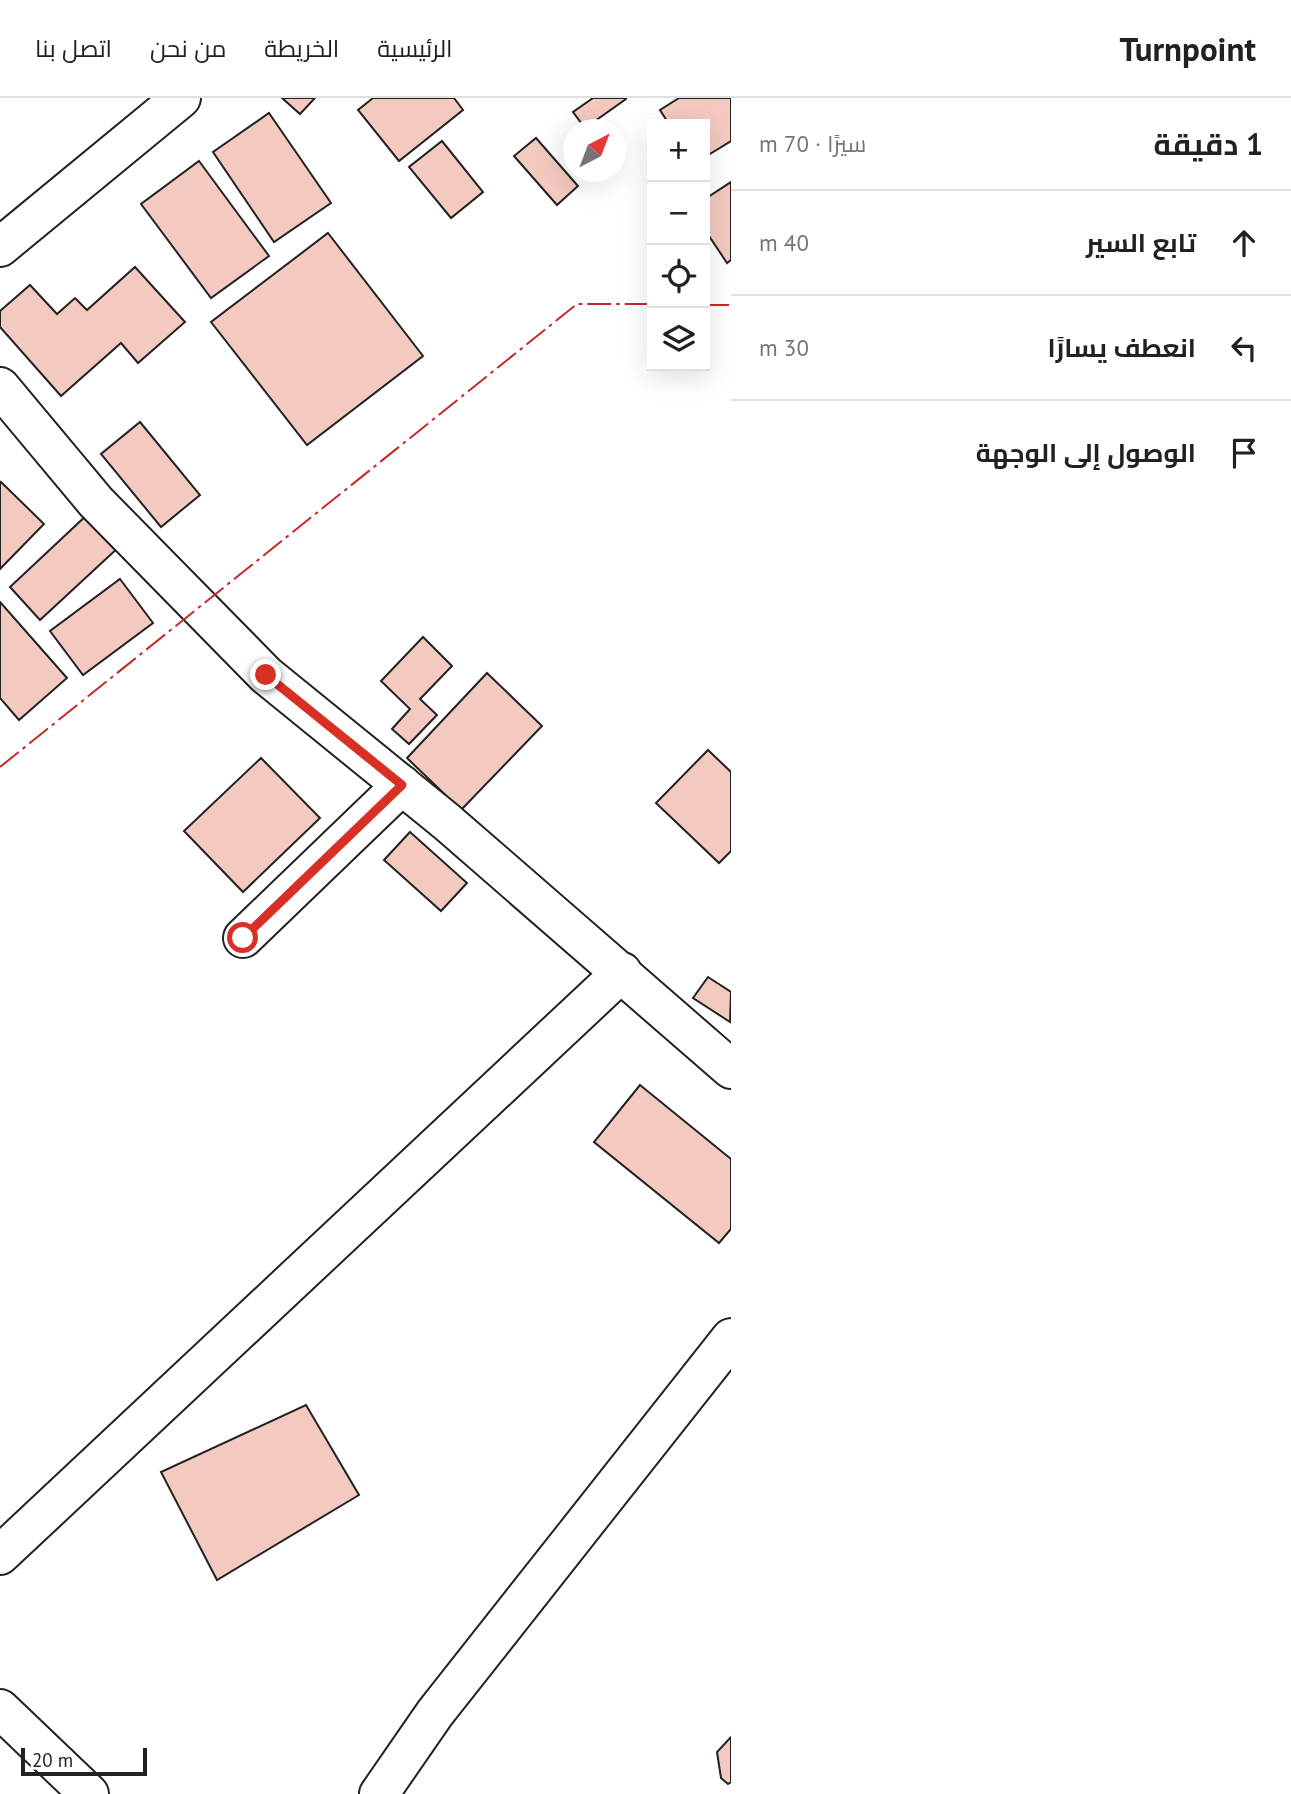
<!DOCTYPE html>
<html lang="ar">
<head>
<meta charset="utf-8">
<style>
  :root { --surface:#fff; --page:#f6f6f6; --text:#202124; --muted:#757577; --line:#e0e0e0 }
  body { margin:0; font-family:"PT Sans",Cairo,sans-serif; background:var(--page); color:var(--text); direction:rtl }
  .controls { position:absolute; right:21px; top:21px; display:grid; overflow:hidden; border-radius:0px; box-shadow:0 7px 28px #0002 }
  .controls button { width:63px; height:63px; display:grid; place-items:center; padding:0; border:0; border-bottom:2px solid var(--line); background:var(--surface); color:var(--text); font:35px sans-serif }
  .compass { position:absolute; left:563px; top:21px; width:63px; height:63px; border-radius:50%; background:var(--surface); box-shadow:0 7px 28px #0002; rotate:42deg }
  .scale { position:absolute; left:21px; bottom:18px; width:126px; box-sizing:border-box; padding-left:7px; border:4px solid #222; border-top:0; font-size:19px; line-height:24px; white-space:nowrap; color:#222; -webkit-text-stroke:5px #fff; paint-order:stroke }
  .stop { position:absolute; width:21px; height:21px; margin:-16px; border:5px solid #d93025; border-radius:50%; background:#fff }
  .stop.end { background:#d93025; border-color:#fff; box-shadow:0 2px 7px #0008 }
  .list { margin:0; padding:0; list-style:none }
  h2 { display:flex; justify-content:space-between; align-items:center; height:91px; margin:0; padding:0 28px; font-size:30px }
  h2 small { font-size:23px; font-weight:400; color:var(--muted) }
  .list li { display:grid; grid-template-columns:46px 1fr auto; gap:21px; align-items:center; box-sizing:border-box; height:105px; padding:0 28px; border-top:2px solid var(--line) }
  .list b { display:block; font-size:26px; white-space:nowrap }
  .list em { font-size:23px; font-style:normal; color:var(--muted) }
  .icon { flex:none; width:38px; height:38px; fill:none; stroke:currentColor; stroke-width:2; stroke-linecap:round; stroke-linejoin:round }
  .map { position:relative; flex:none; width:731px; height:1696px; overflow:hidden; direction:ltr }
  header { display:flex; align-items:center; gap:42px; box-sizing:border-box; height:98px; padding:0 35px; background:var(--surface); border-bottom:2px solid var(--line) }
  header strong { font-size:33px }
  nav { display:flex; gap:38px; margin-inline-start:auto; font-size:24px }
  main { display:flex }
  aside { flex:1; background:var(--surface) }
  .map>svg:first-child { display:block }
  .building { fill:#f3c9c0; stroke:#222; stroke-width:2 }
  .lines { fill:none; stroke-linecap:round; stroke-linejoin:round }
  .minor-casing { stroke:#222; stroke-width:42 }
  .minor { stroke:#fff; stroke-width:38 }
  .power { stroke:#c62828; stroke-width:2; stroke-dasharray:24 5 3.5 5; stroke-linecap:butt }
  .route { stroke:#d93025; stroke-width:9 }
</style>
</head>
<body>
<header>
<strong>Turnpoint</strong>
<nav><a>الرئيسية</a><a>الخريطة</a><a>من نحن</a><a>اتصل بنا</a></nav>
</header>
<main>
<aside>
<h2>1 دقيقة<small>سيرًا · 70 m</small></h2>
<ul class="list">
<li><svg class="icon" aria-label="ahead" viewBox="0 0 24 24"><path d="M12 20V5M6 11l6-6 6 6"/></svg><div><b>تابع السير</b></div><em>40 m</em></li>
<li><svg class="icon" aria-label="left" viewBox="0 0 24 24"><path d="M17 20v-9H6M10 6l-5 5 5 5"/></svg><div><b>انعطف يسارًا</b></div><em>30 m</em></li>
<li><svg class="icon" aria-label="arrive" viewBox="0 0 24 24"><path d="M6 21V4h12l-3 4 3 4H6"/></svg><div><b>الوصول إلى الوجهة</b></div></li>
</ul>
</aside>
<div class="map">
<svg width="731" height="1696" viewBox="0 0 731 1696">
  <rect width="100%" height="100%" fill="#fff"/>
  <g class="building">
    <path d="M282,0H315L300,16Z"/>
    <path d="M373,0H454L463,12L399,63L358,12Z"/>
    <path d="M593,0H626V1L585,30L573,14Z"/>
    <path d="M679,0H731V43L705,59V26H669L660,12Z"/>
    <path d="M269,15L331,105L274,144L213,54Z"/>
    <path d="M536,40L578,88L557,107L514,58Z"/>
    <path d="M442,43L483,94L451,120L409,69Z"/>
    <path d="M199,63L269,158L211,200L141,106Z"/>
    <path d="M731,84V162L727,165L705,132V101Z"/>
    <path d="M328,135L423,258L307,347L211,224Z"/>
    <path d="M135,169L185,224L138,265L121,245L61,298L0,229V213L30,187L57,216L75,200L87,212Z"/>
    <path d="M140,324L200,397L161,429L101,356Z"/>
    <path d="M1,384L44,426L0,471V386Z"/>
    <path d="M89,415L120,448L40,522L10,489Z"/>
    <path d="M120,481L153,525L83,577L50,533Z"/>
    <path d="M0,504L67,580L19,622L0,600Z"/>
    <path d="M423,539L452,568L420,601L437,617L409,646L392,631L410,611L381,583Z"/>
    <path d="M487,575L542,628L461,712L407,660Z"/>
    <path d="M708,652L731,674V753L719,765L656,705Z"/>
    <path d="M261,660L320,720L243,794L184,733Z"/>
    <path d="M410,734L467,785L441,813L384,762Z"/>
    <path d="M708,879L731,894L730,924L693,900Z"/>
    <path d="M640,987L731,1061V1131L719,1145L594,1044Z"/>
    <path d="M306,1307L359,1397L217,1482L161,1374Z"/>
    <path d="M731,1639V1684L728,1686L721,1680L717,1654Z"/>
  </g>
  <g class="lines">
    <g class="minor-casing">
      <g id="minor">
        <path d="M0,149L181,0"/>
        <path d="M0,289L96,404L266,577L447,724L731,971"/>
        <path d="M243,840L402,687"/>
        <path d="M0,1457L622,874"/>
        <path d="M0,1611L89,1696"/>
        <path d="M379,1696L435,1615L731,1240"/>
      </g>
    </g>
    <use href="#minor" class="minor"/>
    <g class="power">
      <path d="M705,207H731"/>
      <path d="M0,669L577,206H652"/>
    </g>
  </g>
  <g class="lines">
    <path class="route" d="M243,840L402,687L266,577"/>
  </g>
</svg>
<div class="controls">
<button>+</button>
<button>−</button>
<button><svg class="icon" aria-label="locate" viewBox="0 0 24 24"><circle cx="12" cy="12" r="6"/><path d="M12 2v4M12 18v4M2 12h4M18 12h4"/></svg></button>
<button><svg class="icon" aria-label="layers" viewBox="0 0 24 24"><path d="M12 4l9 5-9 5-9-5zM3 14l9 5 9-5"/></svg></button>
</div>
<svg class="compass" viewBox="-18 -18 36 36"><path d="M0-13l5 13h-10z" fill="#e53935"/><path d="M0 13l5-13h-10z" fill="#757577"/></svg>
<div class="scale">20 m</div>
<div class="stop" style="left:243px;top:840px"></div>
<div class="stop end" style="left:266px;top:577px"></div>
</div>
</main>
</body>
</html>
